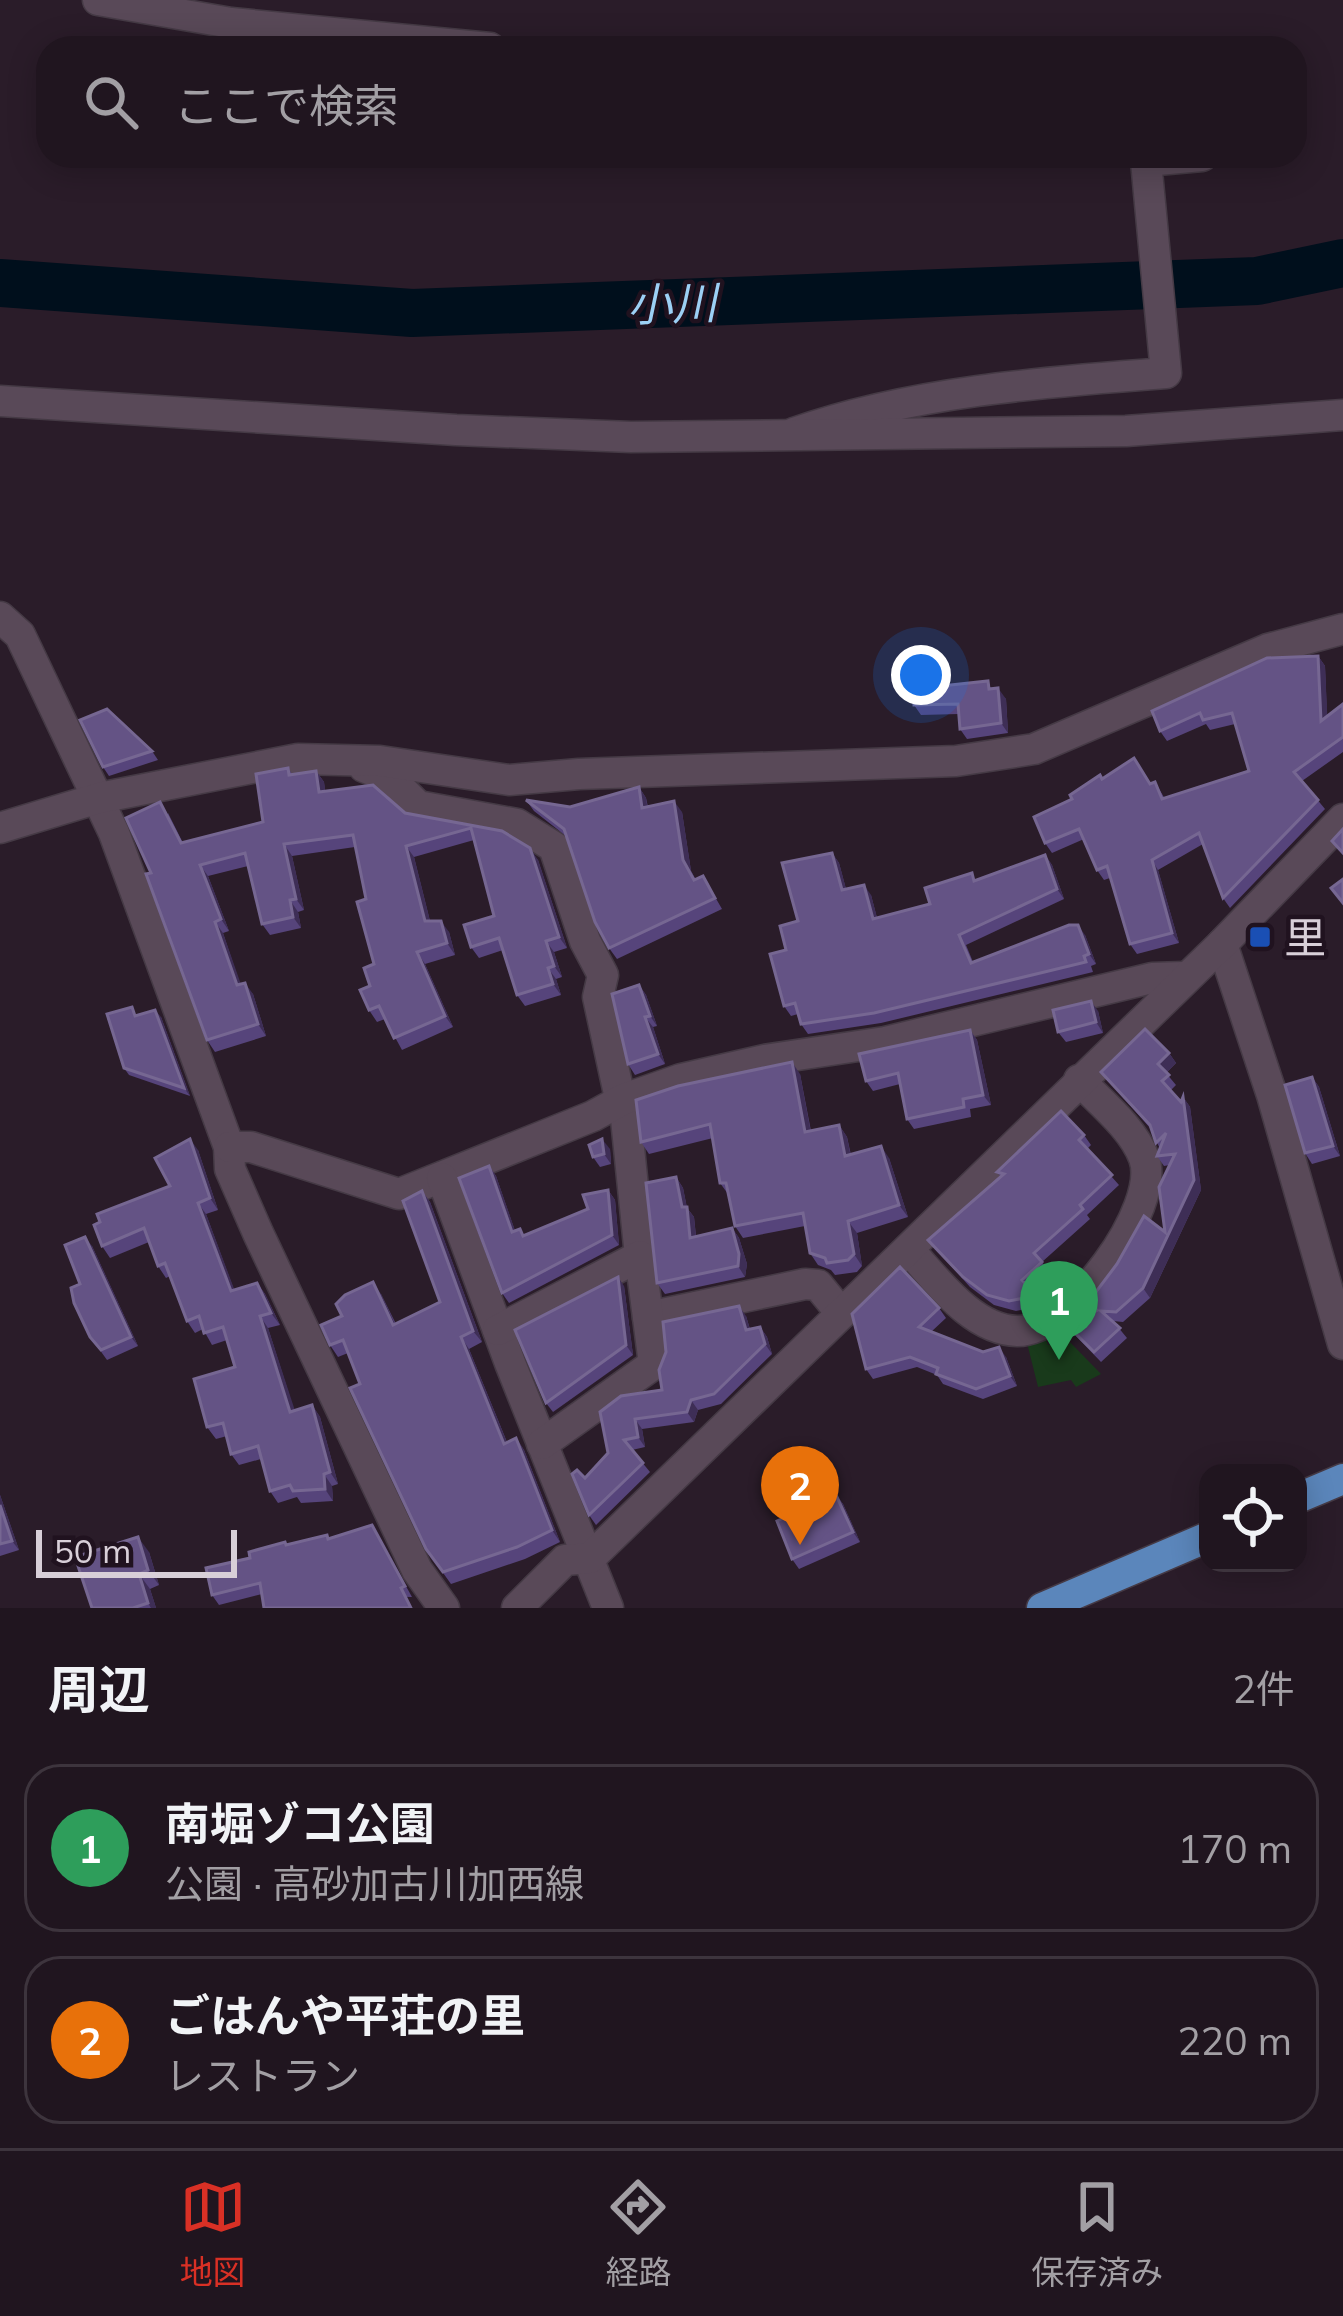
<!DOCTYPE html>
<html lang="ja">
<head>
<meta charset="utf-8">
<style>
  :root { --surface:#20151f; --page:#281e28; --text:#f1f3f6; --muted:#a29fa4; --line:#3d343d; --accent:#d93025 }
  body { margin:0; font-family:Mulish,"Noto Sans JP",sans-serif; background:var(--page); color:var(--text) }
  .controls { position:absolute; right:36px; bottom:36px; display:grid; overflow:hidden; border-radius:24px; box-shadow:0 6px 30px #0003 }
  .controls button { width:108px; height:108px; display:grid; place-items:center; padding:0; border:0; border-bottom:3px solid var(--line); background:var(--surface); color:var(--text); font:60px sans-serif }
  .scale { position:absolute; left:36px; bottom:30px; width:201px; box-sizing:border-box; padding-left:12px; border:6px solid #d8cfd8; border-top:0; font-size:33px; line-height:42px; white-space:nowrap; color:#d8cfd8; -webkit-text-stroke:9px #20121f; paint-order:stroke }
  .you { position:absolute; left:921px; top:675px; width:42px; height:42px; margin:-30px; border:9px solid #fff; border-radius:50%; background:#1a73e8; box-shadow:0 0 0 18px #1a73e833 }
  .badge { display:grid; place-items:center; width:78px; height:78px; border-radius:50%; background:var(--accent); color:#fff; font-size:39px; font-weight:700 }
  .pin { position:absolute; translate:-50% -99px; filter:drop-shadow(0 3px 6px #0008) }
  .pin::after { content:''; position:absolute; top:63px; width:42px; height:36px; background:inherit; clip-path:polygon(0 0,100% 0,50% 100%) }
  .list { margin:0; padding:0; list-style:none }
  h2 { display:flex; justify-content:space-between; align-items:center; height:156px; margin:0; padding:0 48px; font-size:51px }
  h2 small { font-size:39px; font-weight:400; color:var(--muted) }
  .list li { display:grid; grid-template-columns:78px 1fr auto; gap:36px; align-items:center; box-sizing:border-box; height:168px; margin:0 24px 24px; padding:0 24px; border:3px solid var(--line); border-radius:36px }
  .list b { display:block; font-size:45px; white-space:nowrap }
  .list p { margin:0; font-size:39px; white-space:nowrap; color:var(--muted) }
  .list em { font-size:39px; font-style:normal; color:var(--muted) }
  .icon { flex:none; width:66px; height:66px; fill:none; stroke:currentColor; stroke-width:2; stroke-linecap:round; stroke-linejoin:round }
  .map { position:relative; flex:none; width:1343px; height:1608px; overflow:hidden }
  .search { position:absolute; background:var(--surface); box-shadow:0 6px 30px #0003; left:36px; right:36px; top:36px; height:132px; display:flex; align-items:center; gap:30px; box-sizing:border-box; padding:0 42px; border-radius:36px; color:var(--muted); font-size:45px }
  .sheet { height:540px; background:var(--surface) }
  nav { display:flex; justify-content:space-around; align-items:center; box-sizing:border-box; height:168px; border-top:3px solid var(--line); background:var(--surface); font-size:33px; color:var(--muted) }
  nav a { display:grid; justify-items:center; gap:6px }
  nav .on { color:var(--accent) }
  .map>svg:first-child { display:block }
  .green { fill:#193a1b }
  .lines { fill:none; stroke-linecap:round; stroke-linejoin:round }
  .river { stroke:#000f1c; stroke-width:48 }
  .minor-casing { stroke:#453a45; stroke-width:33 }
  .tertiary-casing { stroke:#453a45; stroke-width:33 }
  .primary-casing { stroke:#453a45; stroke-width:33 }
  .minor { stroke:#594958; stroke-width:30 }
  .tertiary { stroke:#594958; stroke-width:30 }
  .primary { stroke:#5b86bb; stroke-width:30 }
  .wall { fill:#56447b }
  .shaded-wall { fill:#3e2e56 }
  .building { fill:#645385; stroke:#766792; stroke-width:3 }
  .transit-dot { fill:#1a4fb4; stroke:#20121f; stroke-width:4.5 }
  .labels { text-anchor:middle; dominant-baseline:central; stroke-width:9; stroke-linejoin:round; paint-order:stroke }
  .poi-label { font-size:42px; fill:#d8cfd8; stroke:#20121f; text-anchor:start }
  .water-label { font-size:45px; font-style:italic; fill:#9cd0f5; stroke:#20121f }
</style>
</head>
<body>
<div class="map">
<svg width="1343" height="1608" viewBox="0 0 1343 1608">
  <rect width="100%" height="100%" fill="#2a1c29"/>
  <path class="green" d="M1044,1335L1048,1345L1066,1338L1101,1374L1076,1387L1071,1380L1038,1387L1026,1339Z"/>
  <g class="lines">
    <path class="river" d="M0,283L412,313L1257,281L1343,263"/>
    <g class="minor-casing">
      <g id="minor">
        <path d="M98,0L231,23L490,48"/>
        <path d="M794,433C909,392 1044,382 1166,373L1146,161L1202,156"/>
        <path d="M0,617L20,635L114,833L229,1147L230,1169L258,1233L417,1570L444,1608"/>
        <path d="M364,767L389,777L418,806L517,824L554,847L585,941L603,975L598,997L618,1089L624,1099L640,1256"/>
        <path d="M0,828L99,798L298,759L380,761L509,780L579,774L956,761L1034,749L1268,649L1343,629"/>
        <path d="M1222,944L1272,1095L1343,1344"/>
        <path d="M229,1147H251L399,1194L593,1116L624,1099L681,1079L764,1060L885,1042L1152,978L1184,977"/>
        <path d="M442,1178L510,1363L608,1608"/>
        <path d="M909,1250C937,1280 972,1330 1017,1331C1070,1332 1162,1208 1144,1158C1133,1128 1100,1102 1079,1080"/>
        <path d="M648,1317L805,1284L818,1285L841,1313"/>
        <path d="M498,1330L640,1256L654,1364L542,1444"/>
        <path d="M517,1608L565,1560L590,1558L1222,944L1343,819"/>
      </g>
    </g>
    <g class="tertiary-casing">
      <path id="tertiary" d="M0,401L456,430L631,437L1126,431L1343,415"/>
    </g>
    <g class="primary-casing">
      <g id="primary">
        <path d="M1298,1498L1343,1479"/>
        <path d="M1042,1608L1208,1537"/>
      </g>
    </g>
    <use href="#minor" class="minor"/>
    <use href="#tertiary" class="tertiary"/>
    <use href="#primary" class="primary"/>
  </g>
  <g class="wall">
    <path d="M1318,656L1325,666L1327,716L1343,704V752L1302,781L1325,809L1230,908L1223,898L1203,844L1158,870L1179,943L1137,954L1130,944L1110,878L1104,880L1097,870L1084,839L1052,853L1045,843L1072,799L1102,779L1151,784L1155,782L1165,799L1249,771L1235,724L1210,730L1206,724L1167,741L1160,731Z"/>
    <path d="M994,689L1006,699L1008,733L967,739L960,729L959,714L921,715L914,705Z"/>
    <path d="M152,751L158,760L109,776L103,767Z"/>
    <path d="M288,768L292,774L316,771L324,782L325,791L405,813L502,831L538,860L567,948L554,952L562,977L556,979L561,995L525,1006L517,995L503,950L479,958L471,947L494,916L474,840L414,857L430,921L449,932L455,955L425,964L453,1027L402,1050L385,1019L377,1022L369,1010L374,964L366,899L355,847L292,856L304,910L298,912L301,928L270,935L262,924L248,866L208,876L229,931L223,933L240,984L253,994L266,1036L215,1052L207,1040L151,873L168,813L183,843L263,822Z"/>
    <path d="M639,787L646,798L648,807L682,812L691,871L696,880L703,876L722,909L617,959L609,948L566,836L534,811L526,800L570,807Z"/>
    <path d="M832,853L839,863L846,889L871,895L877,918L930,904L976,880L1045,855L1052,865L1064,899L966,945L973,962L1085,935L1096,964L1091,966L1093,972L881,1023L808,1034L801,1024L798,1014L791,1016L784,1006L786,950Z"/>
    <path d="M639,985L646,995L657,1026L653,1027L665,1064L635,1075L628,1064Z"/>
    <path d="M1098,1011L1103,1033L1066,1042L1058,1032Z"/>
    <path d="M138,1015L161,1017L190,1096L129,1075L124,1068Z"/>
    <path d="M970,1030L977,1040L991,1105L970,1109L971,1117L914,1129L907,1119L900,1084L873,1091L866,1081Z"/>
    <path d="M1169,1053L1176,1063L1166,1073L1176,1085L1171,1090L1181,1102L1183,1097L1190,1107L1201,1190L1150,1298L1123,1322L1113,1321L1127,1338L1101,1362L1072,1332L1065,1323L1087,1315L1083,1309L1165,1232L1170,1165L1164,1166L1157,1156L1160,1149L1151,1129L1101,1072Z"/>
    <path d="M800,1074L811,1131L839,1125L847,1137L851,1155L889,1158L908,1217L857,1233L862,1266L857,1272L835,1275L831,1270L818,1265L810,1253L805,1226L743,1238L735,1226L728,1194L720,1183L713,1138L649,1154L641,1142Z"/>
    <path d="M1312,1077L1319,1087L1340,1156L1312,1164L1305,1153Z"/>
    <path d="M1084,1135L1091,1145L1087,1149L1119,1185L1087,1215L1090,1219L1042,1262L1049,1272L1031,1289L1040,1302L1031,1308L1016,1311L994,1305L970,1287L928,1240L1001,1177L997,1172Z"/>
    <path d="M610,1149L611,1164L600,1167L593,1157Z"/>
    <path d="M198,1150L218,1210L206,1214L234,1290L257,1283L265,1294L280,1325L268,1328L294,1410L312,1405L320,1417L338,1484L332,1486L333,1501L301,1503L297,1497L278,1503L270,1491L261,1459L239,1465L231,1454L227,1436L216,1439L207,1427L235,1367L227,1340L212,1345L203,1329L195,1333L187,1321L170,1276L166,1278L158,1266L149,1242L110,1258L102,1246L170,1186Z"/>
    <path d="M489,1166L496,1176L515,1231L520,1229L524,1235L588,1209L608,1190L615,1200L619,1245L509,1303L502,1293Z"/>
    <path d="M676,1177L683,1188L687,1208L694,1217L696,1236L732,1228L739,1238L747,1264L745,1277L665,1294L657,1283Z"/>
    <path d="M422,1191L430,1202L482,1342L469,1349L507,1442L516,1438L524,1450L560,1542L525,1559L451,1584L426,1549L348,1353L338,1357L330,1345L342,1316L381,1294L396,1324L440,1302Z"/>
    <path d="M92,1246L138,1346L107,1360L97,1346L80,1284Z"/>
    <path d="M624,1286L633,1355L553,1412L546,1403Z"/>
    <path d="M939,1308L946,1318L931,1332L983,1352L1006,1357L1017,1386L983,1399L943,1384L937,1375L917,1367L873,1379L866,1369Z"/>
    <path d="M746,1316L750,1329L760,1327L767,1337L772,1354L721,1404L698,1410L694,1422L642,1429L645,1447L632,1450L650,1472L596,1525L589,1515L585,1478L608,1453L600,1412L662,1390Z"/>
    <path d="M0,1495L19,1550L0,1556Z"/>
    <path d="M836,1495L843,1504L860,1542L799,1569L792,1559Z"/>
    <path d="M372,1525L412,1597L262,1594L219,1605L212,1595L250,1558L287,1545L330,1538Z"/>
    <path d="M149,1552L159,1585L150,1589L156,1608H92Z"/>
  </g>
  <g class="shaded-wall">
    <path d="M1318,656L1325,666L1328,731L1321,721Z"/>
    <path d="M998,688L1006,699L1008,733L1001,723Z"/>
    <path d="M316,771L324,782L327,804L319,792Z"/>
    <path d="M639,787L646,798L649,819L642,808Z"/>
    <path d="M674,801L682,812L691,871L702,891L683,860Z"/>
    <path d="M284,844L292,856L304,910L296,899Z"/>
    <path d="M406,846L414,857L433,933L425,921Z"/>
    <path d="M530,848L538,860L567,948L559,937Z"/>
    <path d="M832,853L839,863L849,900L842,890Z"/>
    <path d="M1045,855L1052,865L1064,899L1057,889Z"/>
    <path d="M1152,860L1158,870L1179,943L1172,933Z"/>
    <path d="M200,865L208,876L229,931L221,919Z"/>
    <path d="M864,885L871,895L880,929L873,919Z"/>
    <path d="M290,900L298,912L301,928L293,917Z"/>
    <path d="M441,921L449,932L455,955L447,943Z"/>
    <path d="M215,922L223,933L245,996L237,985Z"/>
    <path d="M1078,925L1085,935L1096,964L1089,954Z"/>
    <path d="M546,941L554,952L562,977L554,966Z"/>
    <path d="M417,952L425,964L453,1027L445,1016Z"/>
    <path d="M548,968L556,979L561,995L553,984Z"/>
    <path d="M245,983L253,994L266,1036L258,1024Z"/>
    <path d="M639,985L646,995L657,1026L650,1016Z"/>
    <path d="M1091,1001L1098,1011L1103,1033L1096,1022Z"/>
    <path d="M155,1010L161,1017L190,1096L184,1088Z"/>
    <path d="M645,1017L653,1027L665,1064L658,1054Z"/>
    <path d="M970,1030L977,1040L991,1105L983,1095Z"/>
    <path d="M1169,1053L1176,1063L1165,1074L1158,1064Z"/>
    <path d="M792,1062L800,1074L813,1144L805,1132Z"/>
    <path d="M1312,1077L1319,1087L1340,1156L1333,1146Z"/>
    <path d="M1183,1097L1190,1107L1201,1190L1150,1298L1143,1288L1194,1180Z"/>
    <path d="M839,1125L847,1137L853,1168L845,1156Z"/>
    <path d="M190,1139L198,1150L218,1210L210,1198Z"/>
    <path d="M602,1139L610,1149L611,1164L604,1154Z"/>
    <path d="M881,1146L889,1158L908,1217L899,1205Z"/>
    <path d="M489,1166L496,1176L519,1242L512,1232Z"/>
    <path d="M676,1177L683,1188L687,1208L694,1217L697,1248L690,1238Z"/>
    <path d="M608,1190L615,1200L619,1245L612,1235Z"/>
    <path d="M422,1191L430,1202L482,1342L473,1331Z"/>
    <path d="M198,1203L206,1214L239,1302L231,1291Z"/>
    <path d="M848,1221L857,1233L862,1266L854,1254Z"/>
    <path d="M732,1228L739,1238L747,1264L745,1277L738,1266Z"/>
    <path d="M85,1237L92,1246L138,1346L131,1337Z"/>
    <path d="M618,1277L624,1286L633,1355L626,1345Z"/>
    <path d="M373,1282L381,1294L401,1337L393,1325Z"/>
    <path d="M257,1283L265,1294L280,1325L271,1313Z"/>
    <path d="M739,1306L746,1316L753,1340L746,1330Z"/>
    <path d="M260,1316L268,1328L299,1423L290,1412Z"/>
    <path d="M760,1327L767,1337L772,1354L765,1344Z"/>
    <path d="M461,1337L469,1349L512,1455L504,1444Z"/>
    <path d="M999,1347L1006,1357L1017,1386L1010,1376Z"/>
    <path d="M691,1400L698,1410L694,1422L687,1412Z"/>
    <path d="M312,1405L320,1417L338,1484L330,1472Z"/>
    <path d="M635,1419L642,1429L645,1447L638,1437Z"/>
    <path d="M516,1438L524,1450L560,1542L552,1530Z"/>
    <path d="M324,1474L332,1486L333,1501L325,1489Z"/>
    <path d="M0,1495L19,1550L12,1541L0,1505Z"/>
    <path d="M836,1495L843,1504L860,1542L853,1532Z"/>
    <path d="M138,1537L149,1552L159,1585L148,1570Z"/>
    <path d="M139,1574L150,1589L156,1608H151L148,1603Z"/>
  </g>
  <g class="building">
    <path d="M1318,656L1321,721L1343,704V737L1294,772L1318,800L1223,898L1199,833L1152,860L1172,933L1130,944L1107,866L1097,870L1079,829L1045,843L1034,817L1072,799L1070,795L1100,775L1102,779L1134,758L1150,784L1155,782L1162,799L1249,771L1232,713L1203,720L1200,713L1160,731L1152,711L1267,658Z"/>
    <path d="M988,681L989,689L998,688L1001,723L960,729L958,704L914,705L913,689Z"/>
    <path d="M107,709L152,751L103,767L80,720Z"/>
    <path d="M288,768L289,775L316,771L319,792L373,785L405,813L502,831L530,848L559,937L546,941L554,966L548,968L553,984L517,995L499,938L471,947L464,925L494,916L471,828L406,846L425,921H441L447,943L417,952L445,1016L394,1038L379,1006L369,1010L360,990L370,986L364,968L374,964L357,902L366,899L353,835L284,844L296,899L290,900L293,917L262,924L245,853L200,865L221,919L215,922L237,985L245,983L258,1024L207,1040L146,874L151,873L126,818L160,802L181,843L263,822L256,774Z"/>
    <path d="M639,787L642,808L674,801L683,860L694,880L703,876L715,898L609,948L595,922L564,829L526,800L570,807Z"/>
    <path d="M1343,829V853L1332,841Z"/>
    <path d="M832,853L842,890L864,885L873,919L930,904L925,888L972,873L974,881L1045,855L1057,889L959,935L971,963L1069,925H1078L1089,954L1084,956L1086,962L874,1013L801,1024L795,1003L784,1006L770,954L786,950L780,926L798,921L782,863Z"/>
    <path d="M1343,879V903L1331,888Z"/>
    <path d="M639,985L650,1016L645,1017L658,1054L628,1064L612,994Z"/>
    <path d="M1091,1001L1096,1022L1058,1032L1053,1010Z"/>
    <path d="M132,1007L135,1016L155,1010L184,1088L124,1068L107,1014Z"/>
    <path d="M1145,1029L1169,1053L1158,1064L1169,1075L1162,1081L1181,1102L1183,1097L1194,1180L1143,1288L1116,1312L1101,1311L1120,1328L1094,1352L1065,1323L1098,1310L1083,1309L1117,1264L1144,1216L1165,1232L1159,1187L1175,1154L1157,1156L1166,1133L1156,1143L1150,1125L1101,1072Z"/>
    <path d="M970,1030L983,1095L963,1099L964,1107L907,1119L898,1073L866,1081L859,1054Z"/>
    <path d="M792,1062L805,1132L839,1125L845,1156L881,1146L899,1205L848,1221L854,1254L848,1260L827,1263L825,1258L810,1253L803,1213L735,1226L726,1183H720L710,1124L641,1142L636,1100L678,1086Z"/>
    <path d="M1312,1077L1333,1146L1305,1153L1285,1085Z"/>
    <path d="M1061,1111L1084,1135L1079,1140L1112,1175L1080,1205L1083,1209L1034,1253L1042,1262L1022,1280L1033,1292L1024,1298L1009,1301L987,1295L963,1277L928,1240L1004,1174L997,1172Z"/>
    <path d="M190,1139L210,1198L198,1203L231,1291L257,1283L271,1313L260,1316L290,1412L312,1405L330,1472L324,1474L325,1489L293,1491L290,1485L270,1491L258,1446L231,1454L223,1423L207,1427L194,1379L235,1367L223,1327L204,1333L199,1316L187,1321L165,1263L158,1266L144,1228L102,1246L94,1225L100,1222L97,1214L170,1186L155,1158Z"/>
    <path d="M602,1139L604,1154L593,1157L589,1145Z"/>
    <path d="M489,1166L512,1232L520,1229L523,1236L588,1209L583,1195L608,1190L612,1235L502,1293L459,1178Z"/>
    <path d="M676,1177L682,1207H687L690,1238L732,1228L739,1254L738,1266L657,1283L646,1183Z"/>
    <path d="M422,1191L473,1331L461,1337L504,1444L516,1438L552,1530L517,1547L443,1572L426,1549L350,1388L360,1384L343,1340L330,1345L321,1325L342,1316L336,1304L345,1295L373,1282L393,1325L440,1302L403,1201Z"/>
    <path d="M85,1237L131,1337L101,1350L90,1337L74,1303L71,1288L80,1284L65,1245Z"/>
    <path d="M900,1267L939,1308L919,1327L983,1352L999,1347L1010,1376L976,1389L936,1374L938,1368L910,1357L866,1369L852,1314Z"/>
    <path d="M618,1277L626,1345L546,1403L515,1330Z"/>
    <path d="M739,1306L746,1330L760,1327L765,1344L714,1394L691,1400L687,1412L635,1419L638,1437L624,1440L643,1463L589,1515L572,1474L577,1470L585,1478L608,1453L600,1412L621,1396L662,1390L659,1370L666,1352L663,1322Z"/>
    <path d="M836,1495L853,1532L792,1559L777,1521Z"/>
    <path d="M0,1505L12,1541L0,1544Z"/>
    <path d="M372,1525L405,1586L401,1588L411,1608H264L260,1583L212,1595L206,1568L250,1558L249,1552L285,1542L286,1545L327,1535L328,1539Z"/>
    <path d="M138,1537L148,1570L139,1574L148,1603L133,1608H92L75,1557Z"/>
  </g>
  <rect class="transit-dot" x="1248" y="925" width="24" height="24" rx="6"/>
  <g class="labels">
    <g class="poi-label">
      <text x="1284" y="937">里</text>
    </g>
    <g class="water-label">
      <text transform="translate(672 303) rotate(-2)">小川</text>
    </g>
  </g>
</svg>
<div class="controls">
<button><svg class="icon" aria-label="locate" viewBox="0 0 24 24"><circle cx="12" cy="12" r="6"/><path d="M12 2v4M12 18v4M2 12h4M18 12h4"/></svg></button>
</div>
<div class="scale">50 m</div>
<div class="you"></div>
<div class="pin badge" style="left:1059px;top:1360px;background:#2e9e5b">1</div>
<div class="pin badge" style="left:800px;top:1545px;background:#e8710a">2</div>
<div class="search"><svg class="icon" aria-label="search" viewBox="0 0 24 24"><circle cx="10" cy="10" r="6"/><path d="M15 15l6 6"/></svg>ここで検索</div>
</div>
<section class="sheet">
<h2>周辺<small>2件</small></h2>
<ul class="list">
<li><span class="badge" style="background:#2e9e5b">1</span><div><b>南堀ゾコ公園</b><p>公園 · 高砂加古川加西線</p></div><em>170 m</em></li>
<li><span class="badge" style="background:#e8710a">2</span><div><b>ごはんや平荘の里</b><p>レストラン</p></div><em>220 m</em></li>
</ul>
</section>
<nav>
<a class="on"><svg class="icon" aria-label="map" viewBox="0 0 24 24"><path d="M3 6l6-2 6 2 6-2v14l-6 2-6-2-6 2zM9 4v14M15 6v14"/></svg>地図</a>
<a><svg class="icon" aria-label="directions" viewBox="0 0 24 24"><path d="M12 3l9 9-9 9-9-9zM9 14v-3h6M13 9l2 2-2 2"/></svg>経路</a>
<a><svg class="icon" aria-label="saved" viewBox="0 0 24 24"><path d="M7 4h10v16l-5-4-5 4z"/></svg>保存済み</a>
</nav>
</body>
</html>
